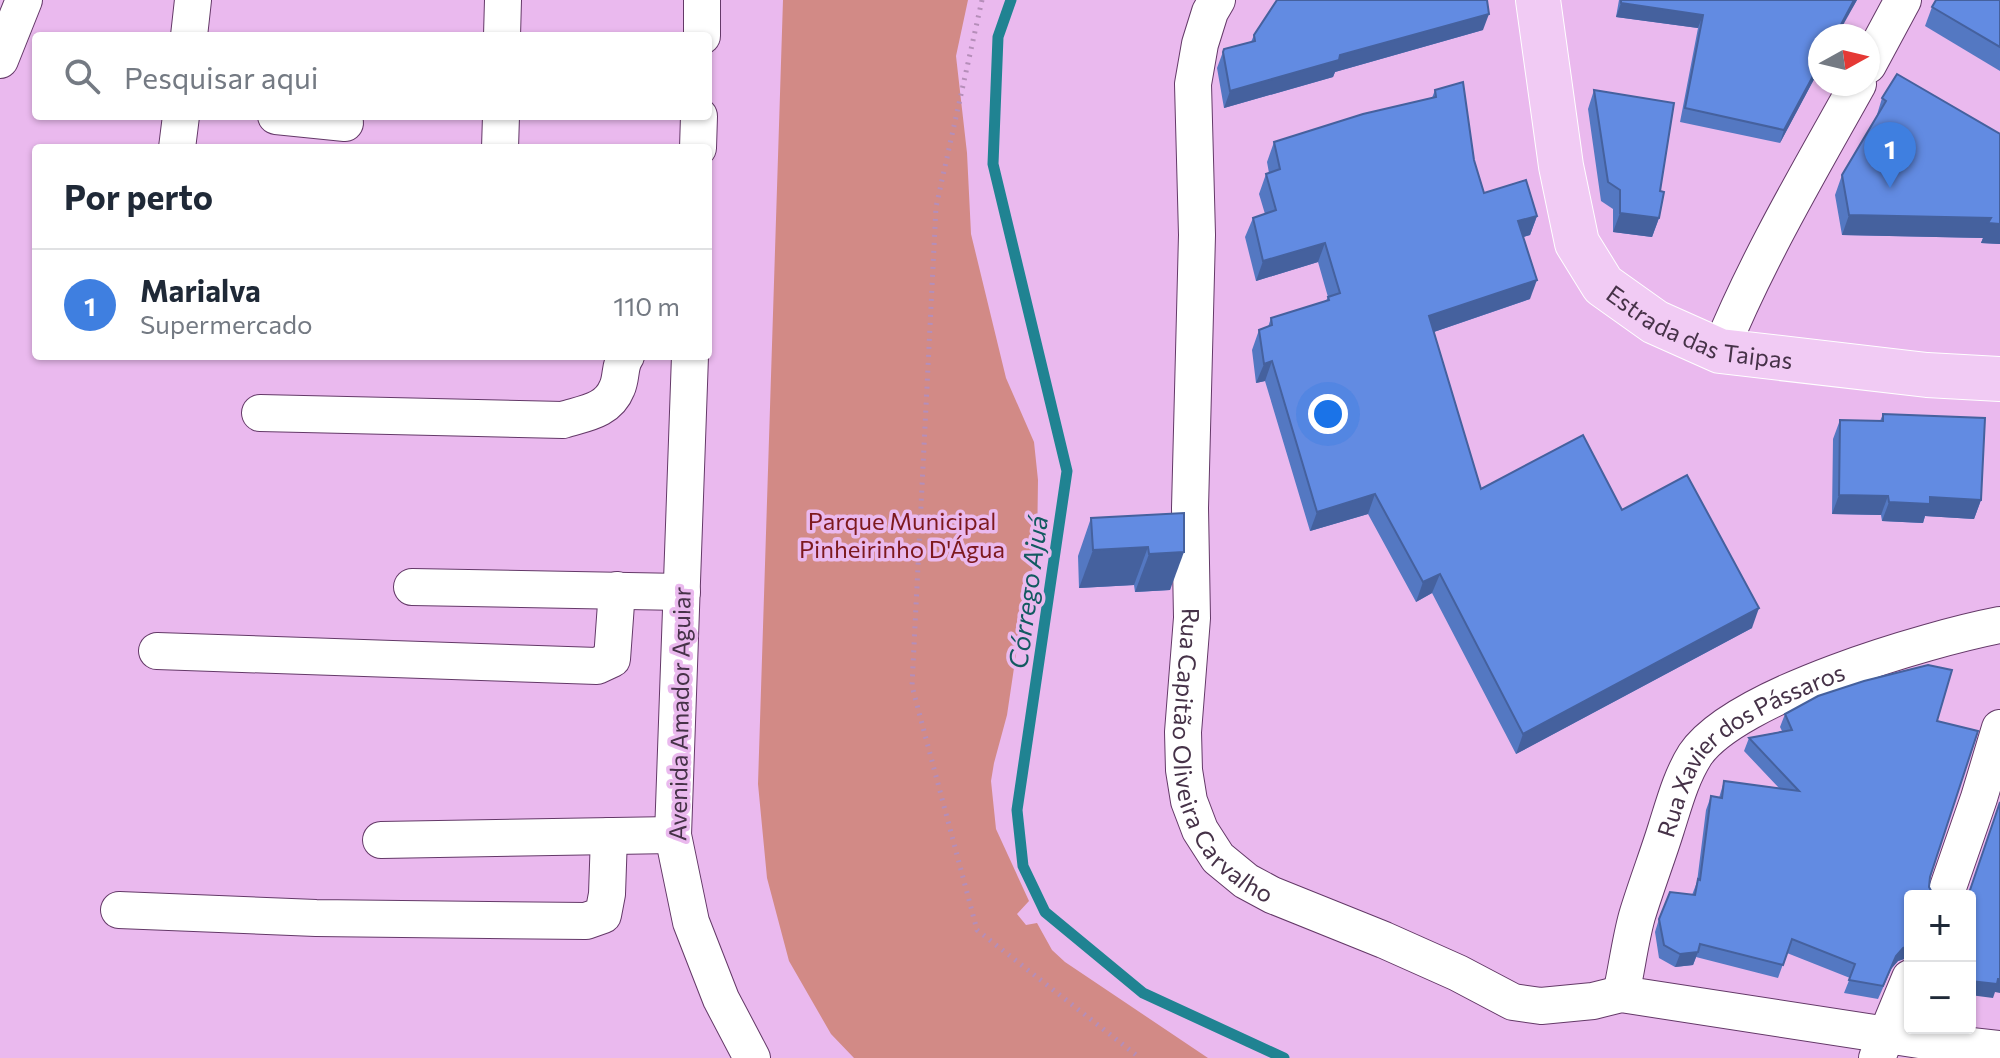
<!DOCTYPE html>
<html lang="pt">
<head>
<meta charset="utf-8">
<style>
  :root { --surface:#fff; --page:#f6f6f7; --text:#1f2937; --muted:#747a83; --line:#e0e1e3; --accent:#1d7522 }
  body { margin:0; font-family:Commissioner,sans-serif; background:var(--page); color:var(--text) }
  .controls { position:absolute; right:24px; bottom:24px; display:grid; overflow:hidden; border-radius:8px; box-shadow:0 2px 6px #0004 }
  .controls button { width:72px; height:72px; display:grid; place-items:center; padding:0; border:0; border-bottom:2px solid var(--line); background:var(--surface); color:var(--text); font:40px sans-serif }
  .compass { position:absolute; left:1808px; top:24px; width:72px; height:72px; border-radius:50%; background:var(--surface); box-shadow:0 2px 6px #0004; rotate:82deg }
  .you { position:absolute; left:1328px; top:414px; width:28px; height:28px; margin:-20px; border:6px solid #fff; border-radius:50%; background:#1a73e8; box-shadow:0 0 0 12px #1a73e833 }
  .badge { display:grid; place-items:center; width:52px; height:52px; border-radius:50%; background:var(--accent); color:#fff; font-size:26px; font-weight:700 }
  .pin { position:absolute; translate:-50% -66px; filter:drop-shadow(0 2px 4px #0008) }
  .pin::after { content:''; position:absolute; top:42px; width:28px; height:24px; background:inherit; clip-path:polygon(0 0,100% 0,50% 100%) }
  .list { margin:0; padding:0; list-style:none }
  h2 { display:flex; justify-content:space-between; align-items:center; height:104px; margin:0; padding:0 32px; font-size:34px }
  h2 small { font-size:26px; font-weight:400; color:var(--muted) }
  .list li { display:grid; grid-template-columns:52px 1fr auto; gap:24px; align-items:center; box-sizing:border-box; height:112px; padding:0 32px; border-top:2px solid var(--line) }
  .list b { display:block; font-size:30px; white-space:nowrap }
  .list p { margin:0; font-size:26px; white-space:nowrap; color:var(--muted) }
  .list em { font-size:26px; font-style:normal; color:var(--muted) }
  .icon { flex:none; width:44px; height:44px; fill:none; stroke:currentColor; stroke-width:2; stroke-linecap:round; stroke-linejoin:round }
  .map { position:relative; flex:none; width:2000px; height:1058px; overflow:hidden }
  .search { position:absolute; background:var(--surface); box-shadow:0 2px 6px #0004; left:32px; top:32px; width:680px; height:88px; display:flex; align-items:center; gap:20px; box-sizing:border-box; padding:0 28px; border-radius:8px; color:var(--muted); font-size:30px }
  .panel { position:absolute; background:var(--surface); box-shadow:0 2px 6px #0004; left:32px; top:144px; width:680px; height:216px; border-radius:8px }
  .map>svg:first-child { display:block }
  .green { fill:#d28a86 }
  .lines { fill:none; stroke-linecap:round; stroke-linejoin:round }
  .stream { stroke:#208392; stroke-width:11 }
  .minor-casing { stroke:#643968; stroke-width:38 }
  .major-casing { stroke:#fff; stroke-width:46 }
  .path { stroke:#b58eb9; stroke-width:5; stroke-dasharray:2 6; stroke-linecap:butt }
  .minor { stroke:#fff; stroke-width:36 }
  .major { stroke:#f1cbf4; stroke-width:44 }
  .wall { fill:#5478c2 }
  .shaded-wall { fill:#45619e }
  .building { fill:#628be2; stroke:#45619e; stroke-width:2 }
  .labels { text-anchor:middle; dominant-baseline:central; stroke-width:7; stroke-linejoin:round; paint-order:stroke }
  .street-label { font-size:24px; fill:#463248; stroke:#eab9ee }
  .park-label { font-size:24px; fill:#7d191e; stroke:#eab9ee }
  .water-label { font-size:26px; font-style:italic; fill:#125a60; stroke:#eab9ee }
</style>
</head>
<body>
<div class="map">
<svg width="2000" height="1058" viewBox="0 0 2000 1058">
  <rect width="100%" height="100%" fill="#eab9ee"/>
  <path class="green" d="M783,0H968L956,56L967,153L971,234L1006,378L1034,442L1038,480L1037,549L1022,614L1007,715L994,763L991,781L996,829L1029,901L1017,914L1026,925L1037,923L1052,950L1065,962L1208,1058H854L831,1034L789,961L767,878L758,784Z"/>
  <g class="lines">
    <path class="stream" d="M1011,0L998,37L993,164L1067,471L1017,810L1023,866L1045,912L1143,993L1284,1058"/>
    <g class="minor-casing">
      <g id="minor">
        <path id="s1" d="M1217,0L1210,12L1200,44L1193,84L1197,235L1190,508L1192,618L1183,732L1184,770L1189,801L1200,830L1218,858L1246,881L1272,895L1384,940L1458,973L1513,1002L1541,1006L1593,1001L1621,994L1926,1041L2000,1049"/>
        <path d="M189,36L193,0"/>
        <path d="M502,36L503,0"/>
        <path d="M702,36V0"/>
        <path d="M0,60L24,0"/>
        <path d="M1868,65L1903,0"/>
        <path d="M276,116L345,123"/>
        <path d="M177,148L181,116"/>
        <path d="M500,148L501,116"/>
        <path d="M698,148L699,116"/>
        <path d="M1720,351C1758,258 1809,172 1858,84"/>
        <path d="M690,356L673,835L691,922L721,999L752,1058"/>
        <path d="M260,413L563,420C585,413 608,411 617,388C622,377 619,366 626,356"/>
        <path d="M412,587L682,592"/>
        <path d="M157,651L597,666L612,659L617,590"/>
        <path d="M381,840L673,835"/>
        <path d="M1945,896L1979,798L2000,728"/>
        <path d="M119,910L316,918L586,921L603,915L607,894L609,836"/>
        <path id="s2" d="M1621,994C1627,968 1630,941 1637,916C1646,886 1657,858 1666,829C1674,804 1681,777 1695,755C1735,695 1928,639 2000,625"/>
        <path d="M1877,1058L1910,978"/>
      </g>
    </g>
    <g class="major-casing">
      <g id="major">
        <path id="s3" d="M1538,0L1561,166L1577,243L1603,285L1655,322L1720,351L1927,375L2000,379"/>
      </g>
    </g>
    <path class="path" d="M982,0L936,207L912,686L977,930L1140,1058"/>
    <use href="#minor" class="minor"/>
    <use href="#major" class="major"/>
  </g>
  <g class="wall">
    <path d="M1619,0H1857L1848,15L1820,36V68L1780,143L1680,122L1698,28L1616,17Z"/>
    <path d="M2000,0V71L1925,26L1932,7Z"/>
    <path d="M1483,30L1335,72L1333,77L1224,108L1217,68L1224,49L1251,42L1254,35Z"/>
    <path d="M1897,74L2000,244L1981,243L1983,238L1842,235L1835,195L1842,175L1876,118L1882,98Z"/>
    <path d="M1435,90L1474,160L1484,193L1537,216L1530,235L1523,237L1530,299L1434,332L1481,489L1622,510L1752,628L1516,754L1432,593L1416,602L1368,514L1310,531L1265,381L1256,383L1252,350L1259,330L1268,327L1271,318L1326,301L1328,297L1318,262L1256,281L1245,237L1253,218L1265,214L1259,194L1266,174L1269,173L1267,162L1274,142L1432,98Z"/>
    <path d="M1594,90L1660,191L1659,218L1652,237L1613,232V209L1601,201L1588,109Z"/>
    <path d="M1883,414L1981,500L1974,519L1925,516L1923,523L1882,521L1881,515L1832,514L1833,439L1840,420L1880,421Z"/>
    <path d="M1184,513L1170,590L1135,592L1134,585L1079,588L1078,556L1091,518Z"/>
    <path d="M1785,714L1937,721L1910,896V957L1898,961L1891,969L1878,999L1844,993L1850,978L1787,953L1778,978L1696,957L1693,965L1675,967L1659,958L1655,932L1659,919L1692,895L1697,882L1706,810L1711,796L1719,798L1724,781L1779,788L1744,751L1749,738L1782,731L1780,727Z"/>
  </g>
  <g class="shaded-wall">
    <path d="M1854,0H1857L1837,36H1835Z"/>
    <path d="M1621,3L1703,15L1698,28L1616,17Z"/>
    <path d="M1489,14L1483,30L1335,72L1333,77L1224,108L1230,91L1340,55Z"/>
    <path d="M1820,63V68L1780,143L1784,130Z"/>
    <path d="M1620,213L1659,218L1652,237L1613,232Z"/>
    <path d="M1849,215L1991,218L2000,224V244L1981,243L1983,238L1842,235Z"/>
    <path d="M1537,216L1530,235L1510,241L1518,221Z"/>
    <path d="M1325,243L1318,262L1256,281L1263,261Z"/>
    <path d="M1537,280L1530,299L1422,336L1429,316Z"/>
    <path d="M1272,361L1265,381L1256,383L1264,364Z"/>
    <path d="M1375,494L1368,514L1310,531L1317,512Z"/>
    <path d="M1839,495L1888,496L1881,515L1832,514Z"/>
    <path d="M1930,497L1981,500L1974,519L1925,516L1923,523L1882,521L1889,502Z"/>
    <path d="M1148,547L1134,585L1079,588L1093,550Z"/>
    <path d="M1184,552L1170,590L1135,592L1149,554Z"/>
    <path d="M1440,574L1432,593L1416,602L1423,582Z"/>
    <path d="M1759,608L1752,628L1516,754L1523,734Z"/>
    <path d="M1910,945V957L1898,961L1891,969L1878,999L1896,956L1903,948Z"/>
    <path d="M1698,952L1693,965L1675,967L1680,954Z"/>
    <path d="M1998,979H2000V993L1995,992L1993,998L1970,995V981Z"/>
  </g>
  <g class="building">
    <path d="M1277,0H1487L1489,14L1340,55L1339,60L1230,91L1223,52L1224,49L1255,41L1254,35Z"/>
    <path d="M1621,0H1854L1835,36H1820V63L1784,130L1685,108L1703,15L1621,3Z"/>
    <path d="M1936,0H2000V47L1932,7Z"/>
    <path d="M1897,74L2000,134V224L1988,223L1991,218L1849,215L1842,175L1886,101L1882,98Z"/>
    <path d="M1463,82L1474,160L1484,193L1526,180L1537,216L1518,221L1537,280L1429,316L1481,489L1583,435L1622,510L1687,475L1759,608L1523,734L1440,574L1423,582L1375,494L1317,512L1272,361L1264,364L1259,330L1272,325L1271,318L1329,300L1328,297L1340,293L1325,243L1263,261L1253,218L1276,210L1266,174L1280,169L1274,142L1363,114L1436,97L1435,90Z"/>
    <path d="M1594,90L1674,103L1660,191L1664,192L1659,218L1620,213V190L1608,182Z"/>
    <path d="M1883,414L1985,418L1981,500L1930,497V504L1889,502L1888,496L1839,495L1840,420L1883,421Z"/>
    <path d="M1184,513V552L1149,554L1148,547L1093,550L1091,518Z"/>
    <path d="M1928,665L1952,670L1937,721L1978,731L1930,877L1929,887L1934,896H1910V945L1903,948L1896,956L1883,986L1849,980L1855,964L1792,939L1783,965L1700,944L1698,952L1680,954L1664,945L1659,919L1670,892L1695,895L1698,879L1700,880L1711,796L1722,798L1724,781L1799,791L1749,738L1792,730L1785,714L1818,696L1864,681Z"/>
    <path d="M2000,802V979H1998L1997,984L1970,981V896H1965L1970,890Z"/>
  </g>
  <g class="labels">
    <g class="street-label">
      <text stroke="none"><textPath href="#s3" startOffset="404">Estrada das Taipas</textPath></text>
      <text transform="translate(679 714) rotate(-89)">Avenida Amador Aguiar</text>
      <text stroke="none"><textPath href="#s1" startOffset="774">Rua Capitão Oliveira Carvalho</textPath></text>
      <text stroke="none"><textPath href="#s2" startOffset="294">Rua Xavier dos Pássaros</textPath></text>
    </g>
    <g class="park-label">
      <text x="902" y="520">Parque Municipal<tspan x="902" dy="28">Pinheirinho D'Água</tspan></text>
    </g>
    <g class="water-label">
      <text transform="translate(1027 592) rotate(-82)">Córrego Ajuá</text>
    </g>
  </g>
</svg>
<div class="controls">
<button>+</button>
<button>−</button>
</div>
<svg class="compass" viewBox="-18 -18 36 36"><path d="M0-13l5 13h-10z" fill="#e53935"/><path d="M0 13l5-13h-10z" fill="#747a83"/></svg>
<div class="you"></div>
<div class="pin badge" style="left:1890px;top:188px;background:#3f7fe0">1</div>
<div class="search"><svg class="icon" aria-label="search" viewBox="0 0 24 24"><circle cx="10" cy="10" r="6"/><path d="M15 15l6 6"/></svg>Pesquisar aqui</div>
<section class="panel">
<h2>Por perto<small></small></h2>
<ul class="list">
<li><span class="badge" style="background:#3f7fe0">1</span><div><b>Marialva</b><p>Supermercado</p></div><em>110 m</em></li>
</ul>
</section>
</div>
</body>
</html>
